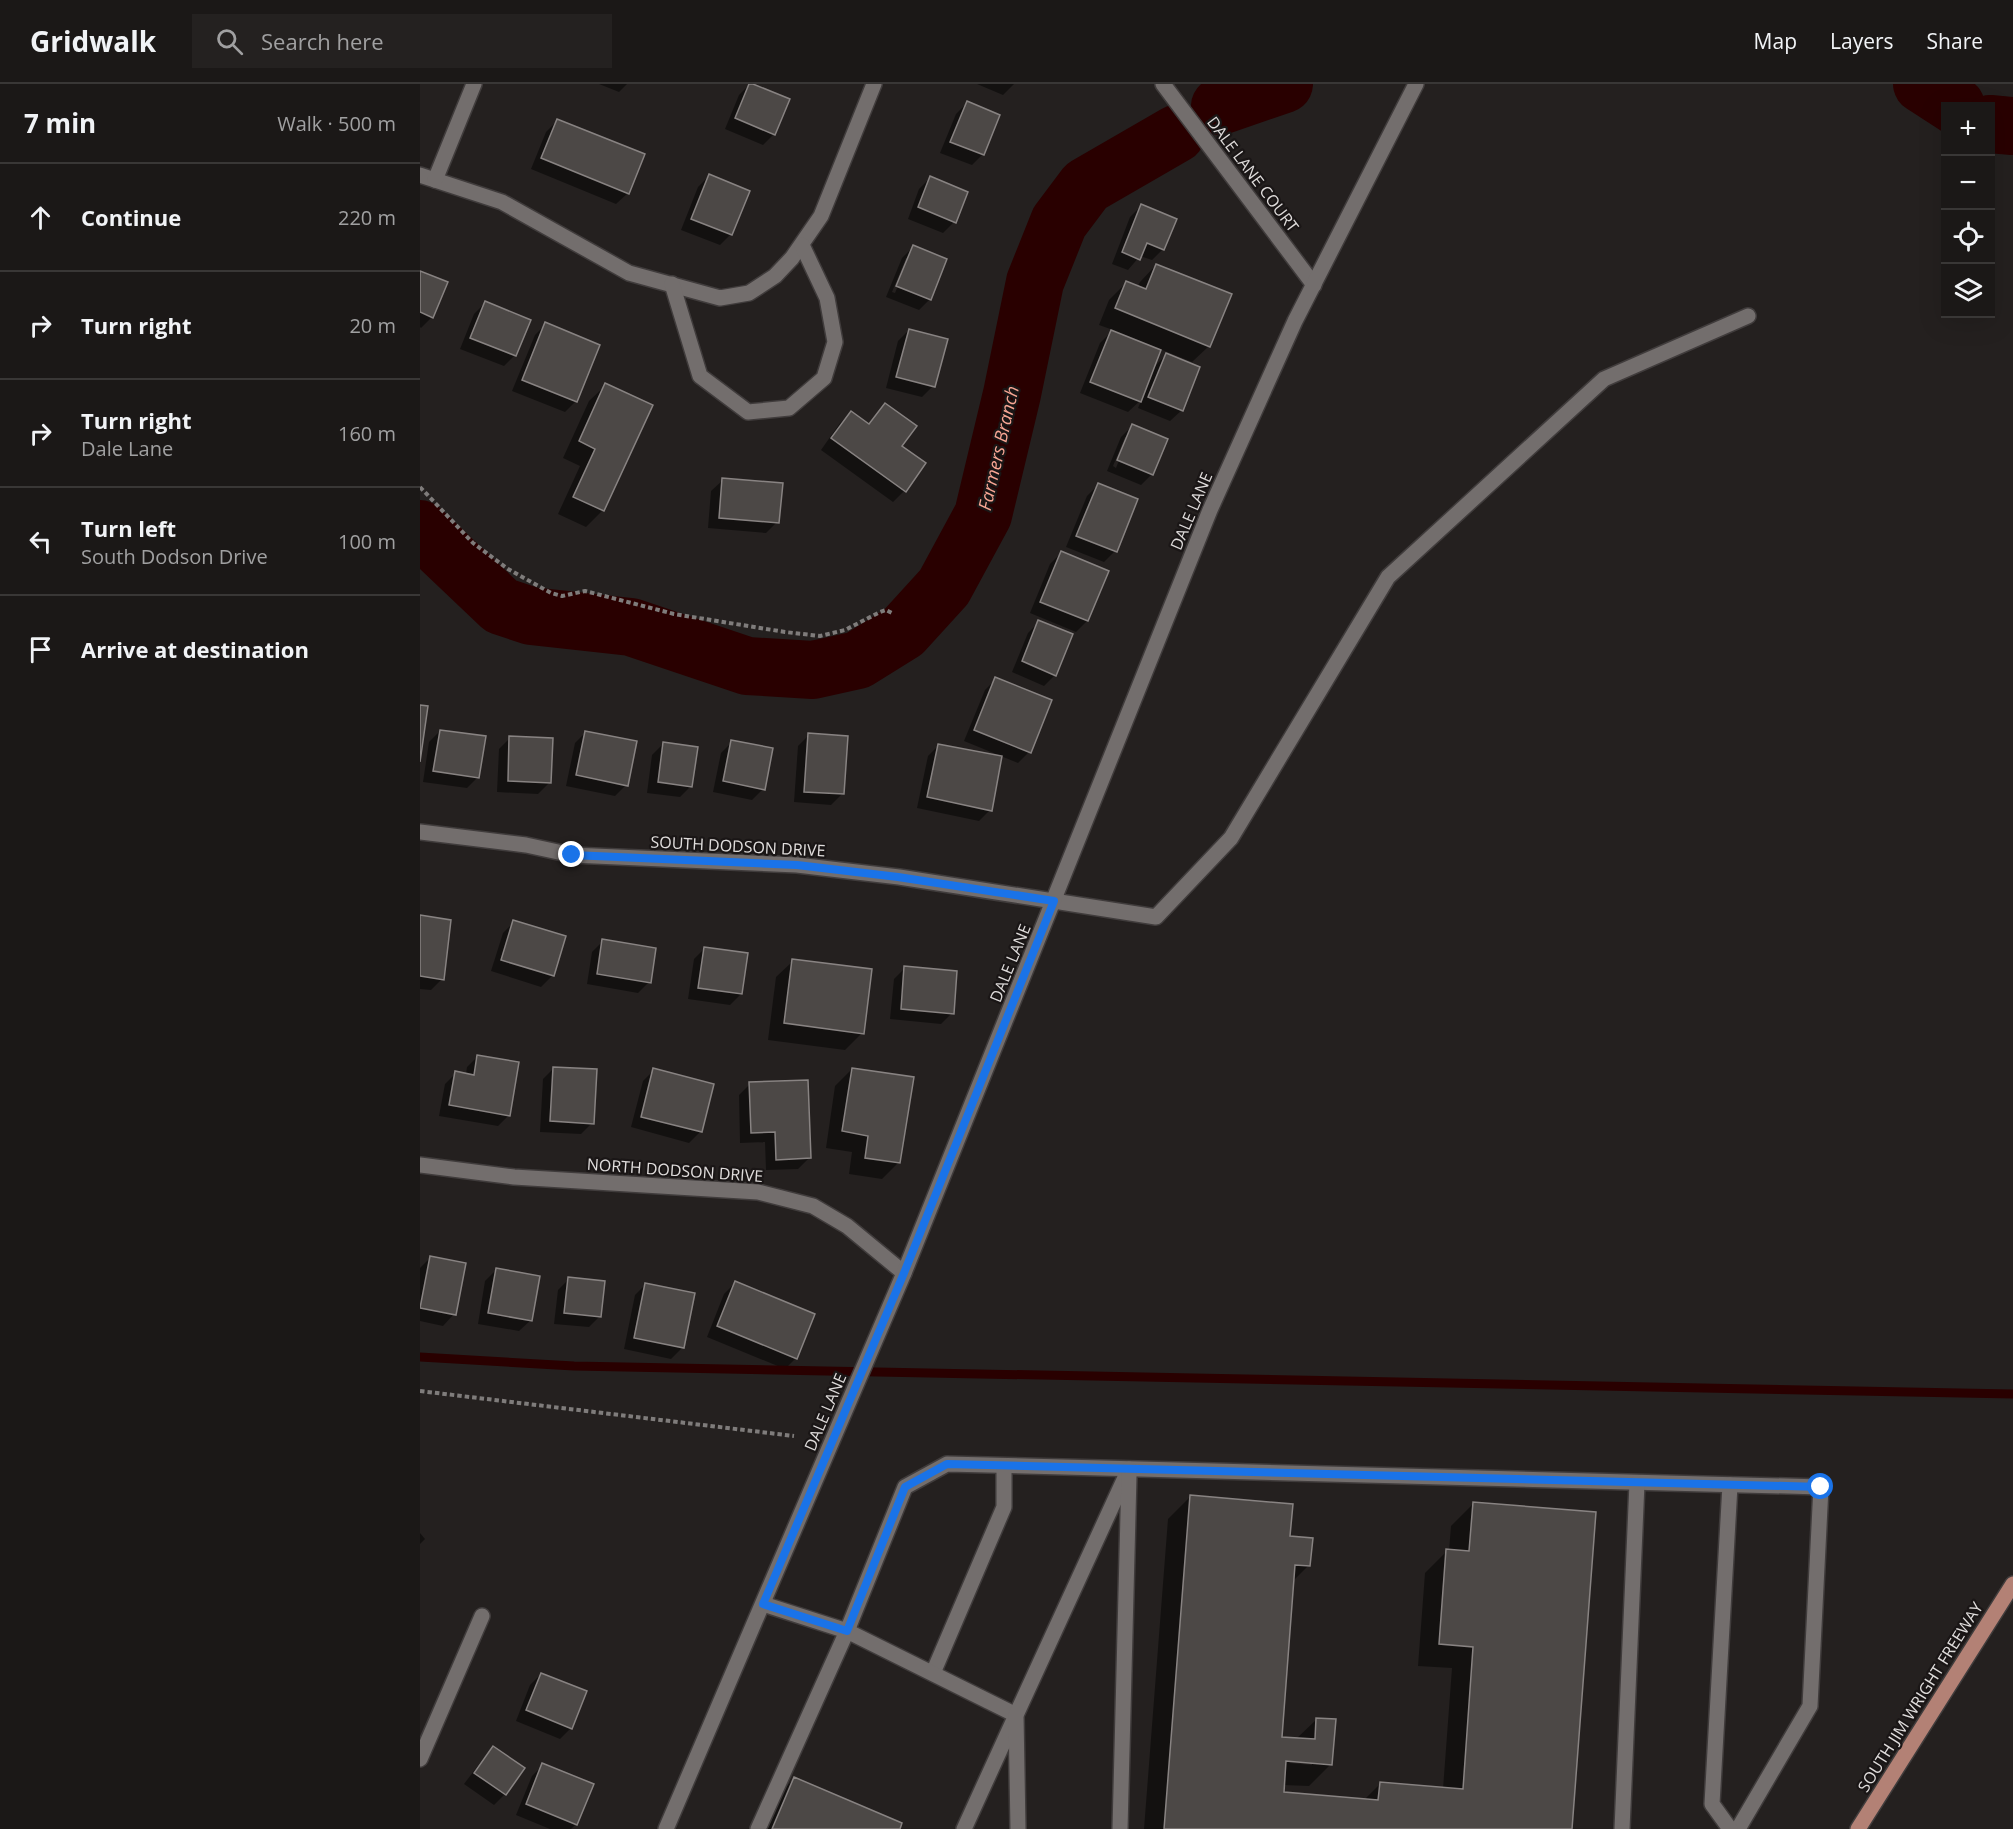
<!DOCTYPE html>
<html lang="en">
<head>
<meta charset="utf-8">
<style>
  :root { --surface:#1b1817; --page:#242120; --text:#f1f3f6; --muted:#a0a0a1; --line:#393736 }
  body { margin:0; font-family:"Open Sans",sans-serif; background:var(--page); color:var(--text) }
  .controls { position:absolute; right:18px; top:18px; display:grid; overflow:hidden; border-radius:0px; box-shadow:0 6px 24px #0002 }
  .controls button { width:54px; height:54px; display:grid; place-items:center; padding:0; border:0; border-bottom:2px solid var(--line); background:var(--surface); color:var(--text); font:30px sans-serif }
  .stop { position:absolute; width:18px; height:18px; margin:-14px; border:4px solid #1a73e8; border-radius:50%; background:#fff }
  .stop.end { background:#1a73e8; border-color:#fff; box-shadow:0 2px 6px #0008 }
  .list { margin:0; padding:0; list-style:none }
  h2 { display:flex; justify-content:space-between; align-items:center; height:78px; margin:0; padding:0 24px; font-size:26px }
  h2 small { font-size:20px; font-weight:400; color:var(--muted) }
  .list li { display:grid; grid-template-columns:39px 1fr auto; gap:18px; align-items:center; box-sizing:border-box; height:108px; padding:0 24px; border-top:2px solid var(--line) }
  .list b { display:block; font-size:22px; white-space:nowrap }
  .list p { margin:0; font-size:20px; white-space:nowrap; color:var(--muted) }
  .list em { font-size:20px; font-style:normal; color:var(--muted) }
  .icon { flex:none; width:33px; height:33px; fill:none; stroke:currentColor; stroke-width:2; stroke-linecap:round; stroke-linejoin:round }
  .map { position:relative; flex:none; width:1593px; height:1745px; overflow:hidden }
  header { display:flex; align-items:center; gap:36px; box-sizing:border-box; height:84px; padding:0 30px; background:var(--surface); border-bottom:2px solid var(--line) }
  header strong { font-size:28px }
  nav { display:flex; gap:33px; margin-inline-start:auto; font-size:21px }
  .search { width:420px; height:54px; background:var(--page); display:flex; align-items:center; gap:15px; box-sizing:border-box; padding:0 21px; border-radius:0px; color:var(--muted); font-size:22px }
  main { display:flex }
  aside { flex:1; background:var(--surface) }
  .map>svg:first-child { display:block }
  .shadow { fill:#0007; fill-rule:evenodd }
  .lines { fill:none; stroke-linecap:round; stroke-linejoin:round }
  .stream { stroke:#290000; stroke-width:9 }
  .river { stroke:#290000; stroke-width:58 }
  .building { fill:#4c4846; stroke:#888382; stroke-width:1.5 }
  .minor-casing { stroke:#403c3c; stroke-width:18 }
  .major-casing { stroke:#403c3c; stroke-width:18 }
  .path { stroke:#7f7c7b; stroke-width:4; stroke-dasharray:4.5 3; stroke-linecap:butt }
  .minor { stroke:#736e6d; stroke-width:15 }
  .major { stroke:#b38175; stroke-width:15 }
  .route { stroke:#1a73e8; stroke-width:8 }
  .labels { text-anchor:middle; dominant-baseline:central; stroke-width:4.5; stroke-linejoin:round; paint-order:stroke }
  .street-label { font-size:16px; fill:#e0dddc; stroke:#1a1616 }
  .water-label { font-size:18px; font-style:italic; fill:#f8a694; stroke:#1a1616 }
</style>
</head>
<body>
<header>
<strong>Gridwalk</strong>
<div class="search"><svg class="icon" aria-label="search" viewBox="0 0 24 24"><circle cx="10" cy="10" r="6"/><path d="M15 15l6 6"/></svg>Search here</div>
<nav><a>Map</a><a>Layers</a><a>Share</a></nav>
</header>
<main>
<aside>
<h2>7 min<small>Walk · 500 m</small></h2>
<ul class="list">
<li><svg class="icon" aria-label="ahead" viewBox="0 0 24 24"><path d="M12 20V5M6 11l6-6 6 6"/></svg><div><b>Continue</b></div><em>220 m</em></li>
<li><svg class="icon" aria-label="right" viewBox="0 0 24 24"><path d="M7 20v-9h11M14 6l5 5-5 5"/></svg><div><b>Turn right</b></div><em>20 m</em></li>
<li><svg class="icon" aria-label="right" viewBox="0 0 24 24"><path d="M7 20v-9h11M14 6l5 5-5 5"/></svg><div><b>Turn right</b><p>Dale Lane</p></div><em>160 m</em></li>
<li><svg class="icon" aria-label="left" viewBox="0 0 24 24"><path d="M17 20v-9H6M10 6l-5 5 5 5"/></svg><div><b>Turn left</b><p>South Dodson Drive</p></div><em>100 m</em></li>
<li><svg class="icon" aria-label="arrive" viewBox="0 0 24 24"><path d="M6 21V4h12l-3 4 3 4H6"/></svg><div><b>Arrive at destination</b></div></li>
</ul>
</aside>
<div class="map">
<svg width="1593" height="1745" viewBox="0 0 1593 1745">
  <rect width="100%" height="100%" fill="#24201f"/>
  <g class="shadow">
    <path d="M179,0H207L199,8Z"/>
    <path d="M330,0L354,50L343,61L305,45L319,11Z"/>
    <path d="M557,0H594L583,11Z"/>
    <path d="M547,19L563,70L552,81L520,69L536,30Z"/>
    <path d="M137,37L208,109L196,120L111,85L126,48Z"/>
    <path d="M289,92L311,150L300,161L261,146L278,103Z"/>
    <path d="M510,94L534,138L523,149L488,135L499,105Z"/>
    <path d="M721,122L743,165L732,176L720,172L708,186L692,180L710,133Z"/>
    <path d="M493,163L510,215L499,226L466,213L482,174ZM486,174H489L475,209L472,208Z"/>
    <path d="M736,181L789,262L772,278L740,265L732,285L746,271L762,326L750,337L718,324L722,315L708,328L660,309L680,259L693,246L679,241L689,216L706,199L717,204L720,198Z"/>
    <path d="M0,188L12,233L1,244L0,243Z"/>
    <path d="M65,219L95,271L84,282L40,265L54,230Z"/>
    <path d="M126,240L156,317L145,328L92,307L115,251Z"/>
    <path d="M489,246L513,302L502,313L466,304L478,257Z"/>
    <path d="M186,301L183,426L166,443L138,430L160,382L143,374L169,317Z"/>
    <path d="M465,321L484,407L473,418L401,366L420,339L431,329L447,341Z"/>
    <path d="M712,342L732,390L721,401L687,387L701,353ZM705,353H708L696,384L693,382Z"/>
    <path d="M303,396L357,438L346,449L288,444L291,407Z"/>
    <path d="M678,401L695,467L684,478L646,463L667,412Z"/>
    <path d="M641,469L667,537L656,548L610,529L630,480Z"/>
    <path d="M619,538L635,591L624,602L592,588L608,549Z"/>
    <path d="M576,595L609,668L598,679L544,657L565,606Z"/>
    <path d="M20,647L58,693L47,704L3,698L9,658Z"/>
    <path d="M166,648L206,701L195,712L146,702L155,659Z"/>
    <path d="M389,651L422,710L411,721L374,718L378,662Z"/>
    <path d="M90,654L129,699L118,710L77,708L79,665Z"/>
    <path d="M312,658L343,705L332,716L293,708L301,669Z"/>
    <path d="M243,660L271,702L260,713L227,709L232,671Z"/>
    <path d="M519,661L570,726L559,737L497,724L508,672Z"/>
    <path d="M0,833L22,895L11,906L0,905Z"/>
    <path d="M94,838L144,853L132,892L121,903L71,887L83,849Z"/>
    <path d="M183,857L229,898L218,909L167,900L172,868Z"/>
    <path d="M285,864L321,910L310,921L268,915L274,875Z"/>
    <path d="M373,877L442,949L425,966L348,956L356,893Z"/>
    <path d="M485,884L532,929L521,940L470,935L474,895Z"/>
    <path d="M58,972L89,1031L78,1042L19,1032L25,1000L36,989L46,990L47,983Z"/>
    <path d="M134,984L172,1039L161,1050L120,1048L123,995Z"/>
    <path d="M432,985L479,1078L462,1095L429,1090L432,1068L406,1064L415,1002Z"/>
    <path d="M234,986L293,1001L280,1048L269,1059L211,1043L223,997Z"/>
    <path d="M330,1000L389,1074L378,1085L346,1086L345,1058L320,1059L319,1011Z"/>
    <path d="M11,1173L34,1230L23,1242L0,1237V1184Z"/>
    <path d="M76,1186L111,1236L99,1247L58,1240L65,1197Z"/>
    <path d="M149,1195L180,1232L169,1243L134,1240L138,1206Z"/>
    <path d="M315,1199L376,1274L365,1285L287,1253L304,1210Z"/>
    <path d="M226,1200L274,1210L262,1264L251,1275L204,1265L215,1211Z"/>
    <path d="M770,1413L869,1454L889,1481L873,1497L861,1654L876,1655L897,1635L911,1680L889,1702L863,1701L862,1710L944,1716L960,1700L1023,1705L1032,1584L998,1582L1005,1489L1027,1467H1029L1031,1442L1053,1420L1150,1745H724L748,1435ZM872,1676L892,1678V1681L869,1679Z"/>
    <path d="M0,1449L5,1455L0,1460Z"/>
    <path d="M121,1590L151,1644L140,1655L96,1637L110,1601Z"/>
    <path d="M74,1664L103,1685L85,1710L74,1721L44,1700L63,1675Z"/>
    <path d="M123,1681L156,1740L151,1745H130L96,1731L112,1692Z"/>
    <path d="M374,1695L478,1745H340L352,1717Z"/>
  </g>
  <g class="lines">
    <path class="stream" d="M0,1273L154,1282L1593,1310"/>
    <g class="river">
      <path d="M1502,0L1536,22"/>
      <path d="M800,22L864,0"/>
      <path d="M1570,40L1593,42"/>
      <path d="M0,445L81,522L111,532L211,543L327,582L393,586L438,576L483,548L524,503L563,431L592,310L615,198L639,138L666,102L756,50"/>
    </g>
  </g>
  <g class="building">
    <path d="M329,0H333L370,15L355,51L315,34Z"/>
    <path d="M547,17L580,31L564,71L530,58Z"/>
    <path d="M137,35L225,70L209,110L121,74Z"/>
    <path d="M289,90L330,107L312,151L271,135Z"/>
    <path d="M510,92L548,108L536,139L498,123Z"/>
    <path d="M721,120L757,135L744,166L727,159L720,176L702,168Z"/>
    <path d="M493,161L527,175L511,216L476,202Z"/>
    <path d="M736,180L812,210L790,263L695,224L706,197L726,205Z"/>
    <path d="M0,187L28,198L13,234L0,228Z"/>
    <path d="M65,217L111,236L96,272L50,254Z"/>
    <path d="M125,238L180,261L157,318L102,296Z"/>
    <path d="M489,245L528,255L515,303L476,293Z"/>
    <path d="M691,246L741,266L721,318L670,298Z"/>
    <path d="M746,269L780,283L763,327L728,313Z"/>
    <path d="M185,299L233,321L184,427L153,413L175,365L159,357Z"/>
    <path d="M465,319L497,342L482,362L506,379L486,408L411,354L431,327L449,340Z"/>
    <path d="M712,340L748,355L733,391L697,376Z"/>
    <path d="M302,394L363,399L359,439L299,434Z"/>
    <path d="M678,399L718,415L697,468L656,452Z"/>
    <path d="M641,467L689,487L668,537L620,518Z"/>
    <path d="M618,536L653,550L636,592L602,577Z"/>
    <path d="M575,593L632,616L611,669L554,646Z"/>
    <path d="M0,621L8,622L0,678Z"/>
    <path d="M20,646L66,652L59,694L13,687Z"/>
    <path d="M165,647L217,657L208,702L156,691Z"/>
    <path d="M388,649L428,652L424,710L384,708Z"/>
    <path d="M89,652L133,654L131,699L88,697Z"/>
    <path d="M311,656L353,664L345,706L303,697Z"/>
    <path d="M243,658L278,663L272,703L238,698Z"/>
    <path d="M518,660L582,672L572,727L507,713Z"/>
    <path d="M0,831L31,836L24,896L0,892Z"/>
    <path d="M93,836L146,852L134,892L81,876Z"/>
    <path d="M182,855L236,864L231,899L177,890Z"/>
    <path d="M284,863L328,869L322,910L278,904Z"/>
    <path d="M372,875L452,885L444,950L364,939Z"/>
    <path d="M484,882L537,887L534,930L481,925Z"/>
    <path d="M57,971L99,978L90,1032L29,1021L35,987L54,991Z"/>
    <path d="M133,983L177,985L174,1040L130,1037Z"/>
    <path d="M233,984L294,1000L282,1048L221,1033Z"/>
    <path d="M432,984L494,993L480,1079L445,1074L448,1052L422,1047Z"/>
    <path d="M388,996L391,1074L356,1076L355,1048L331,1049L329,998Z"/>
    <path d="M10,1172L46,1179L36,1231L0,1224Z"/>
    <path d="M76,1184L120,1192L112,1237L68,1229Z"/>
    <path d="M148,1193L185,1197L181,1233L144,1229Z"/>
    <path d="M315,1197L395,1230L377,1275L297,1242Z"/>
    <path d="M225,1199L275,1209L264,1264L214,1254Z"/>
    <path d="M770,1411L873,1420L870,1452L893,1454L890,1482L875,1481L862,1653L895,1655L896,1634L916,1635L912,1681L866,1677L864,1708L958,1716L960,1698L1043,1705L1053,1563L1019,1560L1026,1465L1049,1467L1053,1418L1176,1428L1152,1745H744Z"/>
    <path d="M121,1589L167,1607L152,1645L106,1626Z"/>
    <path d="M73,1662L105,1684L86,1711L54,1689Z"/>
    <path d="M122,1679L174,1700L157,1741L106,1720Z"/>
    <path d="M374,1693L482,1739L480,1745H352Z"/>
  </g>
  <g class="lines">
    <g class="minor-casing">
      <g id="minor">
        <path d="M743,0L894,201"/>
        <path d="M0,91L82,118L209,189L300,214L329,209L355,192L372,174L401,132L454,0"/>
        <path d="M15,96L54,0"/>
        <path d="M252,200L280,292L328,328L369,324L404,294L415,258L407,214L382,161"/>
        <path d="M0,748L106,761L152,771L377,781L479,793L736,833L811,754L968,493L1184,295L1328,232"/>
        <path d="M0,1081L94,1093L338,1108L393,1122L427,1142L484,1189"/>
        <path d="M343,1520L427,1547L485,1403L527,1380L1401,1403L1390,1622L1318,1745"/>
        <path d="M513,1589L584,1423V1382"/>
        <path d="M0,1675L62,1532"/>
        <path d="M246,1745L484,1189L790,426L875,237L996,0"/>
        <path d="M338,1745L427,1547L596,1631L544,1745"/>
        <path d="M598,1745L596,1631L709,1385"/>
        <path d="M700,1745L709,1391"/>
        <path d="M1202,1745L1217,1399"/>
        <path d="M1310,1745L1292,1720L1310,1401"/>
      </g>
    </g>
    <g class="major-casing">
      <path id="major" d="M1438,1745L1593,1500"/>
    </g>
    <g class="path">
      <path d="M0,403L53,459L88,485L131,509L142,512L165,507L254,530L365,548L400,552L425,546L460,528L466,526L472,529"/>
      <path d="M0,1307L374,1352"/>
    </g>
    <use href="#minor" class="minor"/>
    <use href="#major" class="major"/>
  </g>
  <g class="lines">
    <path class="route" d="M152,771L377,781L478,793L634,817L484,1189L343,1520L427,1547L485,1403L527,1380L1401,1403"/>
  </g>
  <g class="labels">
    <g class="street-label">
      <text transform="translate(833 90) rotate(53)">DALE LANE COURT</text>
      <text transform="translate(771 427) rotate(-67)">DALE LANE</text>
      <text transform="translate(318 762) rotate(3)">SOUTH DODSON DRIVE</text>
      <text transform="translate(590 879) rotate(-68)">DALE LANE</text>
      <text transform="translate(255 1086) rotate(4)">NORTH DODSON DRIVE</text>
      <text transform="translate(405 1328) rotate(-67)">DALE LANE</text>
      <text transform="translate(1500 1613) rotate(-58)">SOUTH JIM WRIGHT FREEWAY</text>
    </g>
    <g class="water-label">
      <text transform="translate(578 364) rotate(-77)">Farmers Branch</text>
    </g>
  </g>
</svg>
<div class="controls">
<button>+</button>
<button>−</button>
<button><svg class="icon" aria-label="locate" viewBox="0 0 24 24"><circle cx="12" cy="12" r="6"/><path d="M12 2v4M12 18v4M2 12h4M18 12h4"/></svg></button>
<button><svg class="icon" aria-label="layers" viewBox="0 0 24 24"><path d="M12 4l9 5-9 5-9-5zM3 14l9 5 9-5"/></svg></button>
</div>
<div class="stop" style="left:1401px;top:1403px"></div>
<div class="stop end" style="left:152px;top:771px"></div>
</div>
</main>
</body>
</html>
